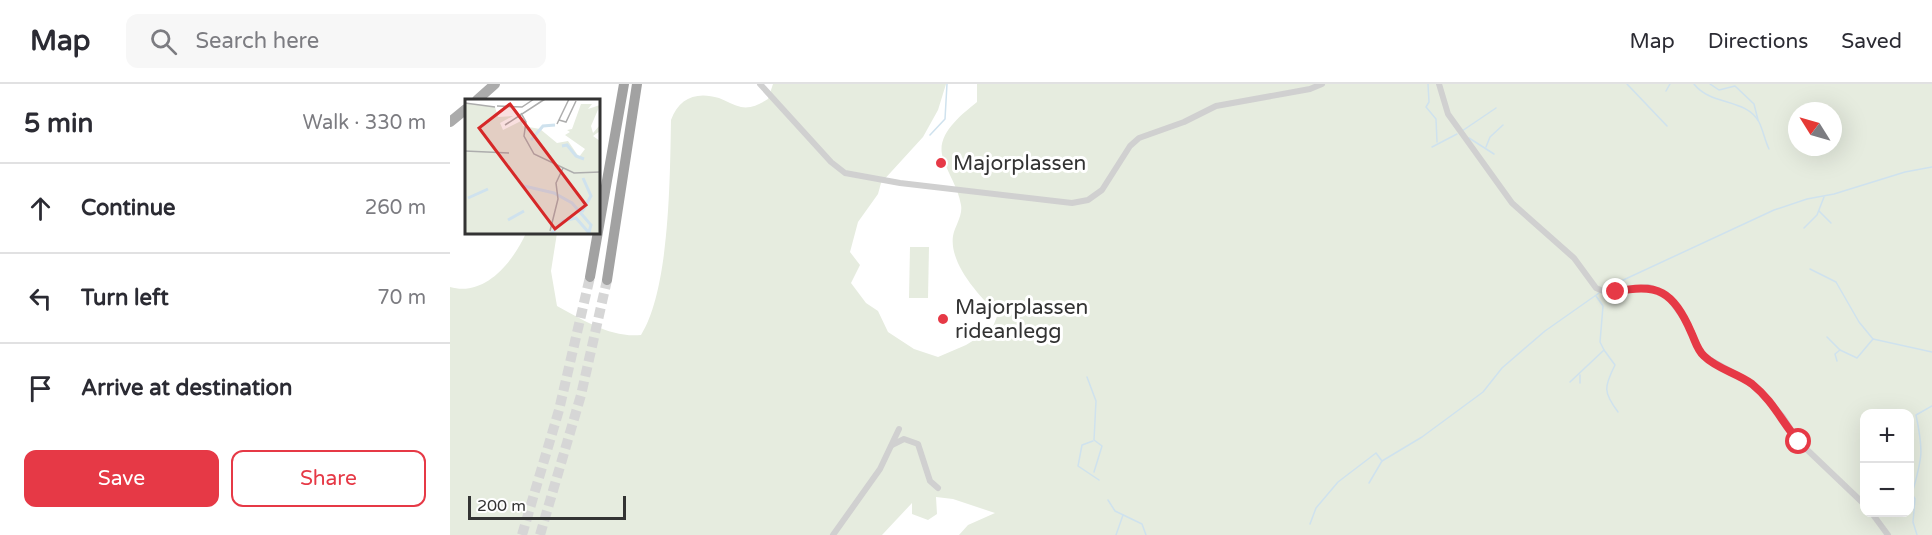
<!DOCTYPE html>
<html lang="en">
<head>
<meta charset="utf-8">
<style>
  :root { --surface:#fff; --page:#f7f7f7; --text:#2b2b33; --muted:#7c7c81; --line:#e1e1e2; --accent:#e63946 }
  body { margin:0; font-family:"Varela Round",sans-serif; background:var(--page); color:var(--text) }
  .controls { position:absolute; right:18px; bottom:18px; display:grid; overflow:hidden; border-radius:12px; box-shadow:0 6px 24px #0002 }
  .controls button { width:54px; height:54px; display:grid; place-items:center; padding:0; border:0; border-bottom:2px solid var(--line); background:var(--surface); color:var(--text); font:30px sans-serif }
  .compass { position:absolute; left:1338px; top:18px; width:54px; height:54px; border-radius:50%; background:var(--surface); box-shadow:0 6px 24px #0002; rotate:307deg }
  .scale { position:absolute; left:18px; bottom:15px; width:158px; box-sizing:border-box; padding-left:6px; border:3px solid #333; border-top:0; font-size:16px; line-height:21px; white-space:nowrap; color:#333; -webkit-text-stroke:4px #fff; paint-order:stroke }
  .stop { position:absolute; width:18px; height:18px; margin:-14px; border:4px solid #e63946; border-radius:50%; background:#fff }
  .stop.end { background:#e63946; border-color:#fff; box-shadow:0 2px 6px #0008 }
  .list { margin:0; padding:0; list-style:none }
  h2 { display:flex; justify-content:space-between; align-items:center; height:78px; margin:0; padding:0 24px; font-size:26px }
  h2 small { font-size:20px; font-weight:400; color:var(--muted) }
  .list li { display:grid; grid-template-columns:39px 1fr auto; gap:18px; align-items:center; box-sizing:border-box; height:90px; padding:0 24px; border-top:2px solid var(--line) }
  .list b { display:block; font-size:22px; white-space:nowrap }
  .list em { font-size:20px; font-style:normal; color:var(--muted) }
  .actions { display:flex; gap:12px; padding:18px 24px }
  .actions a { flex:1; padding:14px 0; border:2px solid var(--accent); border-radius:12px; text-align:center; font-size:21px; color:var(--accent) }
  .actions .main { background:var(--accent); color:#fff }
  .icon { flex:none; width:33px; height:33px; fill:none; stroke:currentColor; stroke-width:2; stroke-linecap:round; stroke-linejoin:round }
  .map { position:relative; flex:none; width:1482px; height:451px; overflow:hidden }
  header { display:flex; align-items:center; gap:36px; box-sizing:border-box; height:84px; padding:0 30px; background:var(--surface); border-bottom:2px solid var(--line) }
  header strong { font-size:28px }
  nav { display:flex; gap:33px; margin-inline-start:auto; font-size:21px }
  .search { width:420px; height:54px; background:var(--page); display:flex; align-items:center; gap:15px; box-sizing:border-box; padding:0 21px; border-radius:12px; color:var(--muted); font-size:22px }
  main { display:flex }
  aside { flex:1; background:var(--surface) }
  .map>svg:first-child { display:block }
  .green { fill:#e6ecdf; fill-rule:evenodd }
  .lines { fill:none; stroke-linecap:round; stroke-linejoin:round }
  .stream { stroke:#cfe2ee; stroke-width:1.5 }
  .trunk-tunnel { stroke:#d6d6d6; stroke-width:10; stroke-dasharray:10 5; stroke-linecap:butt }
  .minor { stroke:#d0d0d0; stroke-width:6 }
  .primary { stroke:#ababab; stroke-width:10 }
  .trunk { stroke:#a2a2a2; stroke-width:10 }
  .route { stroke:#e63946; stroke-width:8 }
  .poi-dot { fill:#e63946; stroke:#fff; stroke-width:2 }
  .labels { text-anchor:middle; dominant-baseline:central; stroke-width:6; stroke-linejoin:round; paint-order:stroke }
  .poi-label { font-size:21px; fill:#333; stroke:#fff; text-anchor:start }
  .inset-river { fill:none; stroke:#cfe2ee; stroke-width:3 }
  .inset-road { fill:none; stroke:#adadad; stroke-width:1.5 }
  .view { fill:#d62828; fill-opacity:0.15; stroke:#d62828; stroke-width:3 }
  .inset-edge { fill:none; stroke:#333; stroke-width:3 }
</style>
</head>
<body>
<header>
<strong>Map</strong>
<div class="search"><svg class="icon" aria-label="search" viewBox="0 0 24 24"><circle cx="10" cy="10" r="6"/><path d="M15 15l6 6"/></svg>Search here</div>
<nav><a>Map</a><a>Directions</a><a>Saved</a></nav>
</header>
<main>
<aside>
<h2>5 min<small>Walk · 330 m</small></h2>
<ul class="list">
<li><svg class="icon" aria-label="ahead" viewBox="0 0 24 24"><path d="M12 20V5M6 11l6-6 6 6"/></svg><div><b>Continue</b></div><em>260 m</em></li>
<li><svg class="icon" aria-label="left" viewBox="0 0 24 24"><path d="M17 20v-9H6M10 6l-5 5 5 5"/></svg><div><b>Turn left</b></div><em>70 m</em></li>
<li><svg class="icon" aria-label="arrive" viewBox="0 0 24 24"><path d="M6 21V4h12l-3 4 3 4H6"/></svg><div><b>Arrive at destination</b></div></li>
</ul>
<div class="actions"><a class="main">Save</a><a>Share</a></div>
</aside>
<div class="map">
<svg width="1482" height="451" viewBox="0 0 1482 451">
  <rect width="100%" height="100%" fill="#fff"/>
  <g class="green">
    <path d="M323,0H496L488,26L473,53L431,99L428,110L408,138L400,168L410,181L401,199L416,219L428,227L438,248L464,265L488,273L516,261L542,245L548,230C530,213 499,180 503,152C505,142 513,131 511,121C508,103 498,90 493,74C485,51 511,31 527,18V0H1482V451H509L518,441L545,429L503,415L486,413L487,430L478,436L462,430V419L432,451H0V203C35,213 63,178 76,149H107L101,187L107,222C133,236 161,254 191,251C220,205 220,91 221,36C229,14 246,7 269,14C277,17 283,21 291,23C301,25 310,20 318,15ZM1347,27H1383V63H1347ZM1414,330H1460V428H1414Z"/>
    <path d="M460,163H479L478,214H459Z"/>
  </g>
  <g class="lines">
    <g class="stream">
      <path d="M978,0L979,18L976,23L986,35L987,58"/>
      <path d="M1177,0L1217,42"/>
      <path d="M1244,0C1261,22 1296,14 1309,38C1313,46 1315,57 1319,65"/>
      <path d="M1260,0L1269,6L1285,2L1304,20L1308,36"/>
      <path d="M1216,7L1220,0"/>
      <path d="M1012,47L1046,24"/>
      <path d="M480,51L495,35L497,0"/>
      <path d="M1019,54L1044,70"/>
      <path d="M982,63L1007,50"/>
      <path d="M1036,63L1040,53L1053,41"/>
      <path d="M1369,127L1381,139"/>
      <path d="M1354,144L1367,131L1374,113"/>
      <path d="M1360,185L1386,198L1409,238L1423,255L1482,268"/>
      <path d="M1156,204L1324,126L1357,115L1384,110L1455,88L1482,83"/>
      <path d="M1377,253L1390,266L1407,274L1423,255"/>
      <path d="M1154,266L1165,281C1154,303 1153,308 1168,328"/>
      <path d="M1387,277L1385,270L1390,266"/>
      <path d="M637,293L646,317L644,356L652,362L644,388"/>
      <path d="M1120,298L1154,266L1150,258L1153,222L1146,212"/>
      <path d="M1130,299V291"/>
      <path d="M643,357L632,361L628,382L649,396"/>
      <path d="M919,399L932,377"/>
      <path d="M658,416L665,427L692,440L696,451"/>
      <path d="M860,440L866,424L888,398L926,369L932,377L972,353L1033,308L1052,284L1095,247L1149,209"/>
      <path d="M666,451L673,431"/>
      <path d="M1467,451L1463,438L1465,415L1462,410C1472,374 1474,369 1466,331L1482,322"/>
    </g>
    <g class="trunk-tunnel">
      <path d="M72,451L109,326L140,193"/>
      <path d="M90,451L131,311L157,196"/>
    </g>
    <g class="minor">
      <path d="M310,0L381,78L395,89L450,99L622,119L638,116L652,106L680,62L689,54L734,38L766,22L860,5L872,0"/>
      <path d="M989,0L998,30L1062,119L1124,174L1146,204L1158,209L1199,203L1217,211L1237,239L1252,271L1293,294L1313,310L1333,333L1349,358L1414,420"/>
      <path d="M442,361L454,355L468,360L480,397L488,404"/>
      <path d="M1421,428L1438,451"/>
      <path d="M383,451L430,385L449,345"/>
    </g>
    <g class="primary">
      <path d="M27,16L45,0"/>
      <path d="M0,38L16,25"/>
    </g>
    <g class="trunk">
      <path d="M140,193L174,0"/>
      <path d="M157,196L187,0"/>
    </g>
  </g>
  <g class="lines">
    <path class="route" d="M1166,208C1207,198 1224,208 1241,248C1245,256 1247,266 1254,272C1267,285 1287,289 1302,300C1323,317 1332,338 1349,358"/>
  </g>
  <g class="poi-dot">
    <circle cx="491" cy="79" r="6"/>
    <circle cx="493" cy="235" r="6"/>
  </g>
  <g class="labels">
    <g class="poi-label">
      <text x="503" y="79">Majorplassen</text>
      <text x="505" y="223">Majorplassen<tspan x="505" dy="24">rideanlegg</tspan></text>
    </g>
  </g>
  <g transform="translate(15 15)">
    <rect width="135" height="135" fill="#fff"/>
    <path d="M0,4L30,8L33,18L48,17L35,24L38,31L56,22L58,27L75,30L92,44L103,42L114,58L120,50L100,36L105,33L102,31L107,30L116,5H127L123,10L135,6L126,27L128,34L135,26V32L128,37L135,42V135H0Z" fill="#e6ecdf"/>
    <path class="inset-river" d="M66,41L78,27L90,26M97,47L102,46L111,57L119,60M59,87L89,94L107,104L126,126L124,133M3,99L23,90M117,113L126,97L118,79M43,121L59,112M86,135L98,122L111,119L125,135"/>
    <path class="inset-road" d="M0,4L30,8M32,7L57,8L69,0M56,14L61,23L59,37L69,55L109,74L135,73M94,21L101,23L111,2M92,25L104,0M40,26L80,0M0,52L44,54M85,132L93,100L91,84L98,69"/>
    <path class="view" d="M45,5L121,106L90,130L14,29Z"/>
    <rect width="135" height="135" class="inset-edge"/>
  </g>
</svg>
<div class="controls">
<button>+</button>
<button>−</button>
</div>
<svg class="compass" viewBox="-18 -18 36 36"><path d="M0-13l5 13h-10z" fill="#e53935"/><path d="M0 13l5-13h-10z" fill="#7c7c81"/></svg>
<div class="scale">200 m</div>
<div class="stop" style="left:1349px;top:358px"></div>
<div class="stop end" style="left:1166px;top:208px"></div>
</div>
</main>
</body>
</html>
